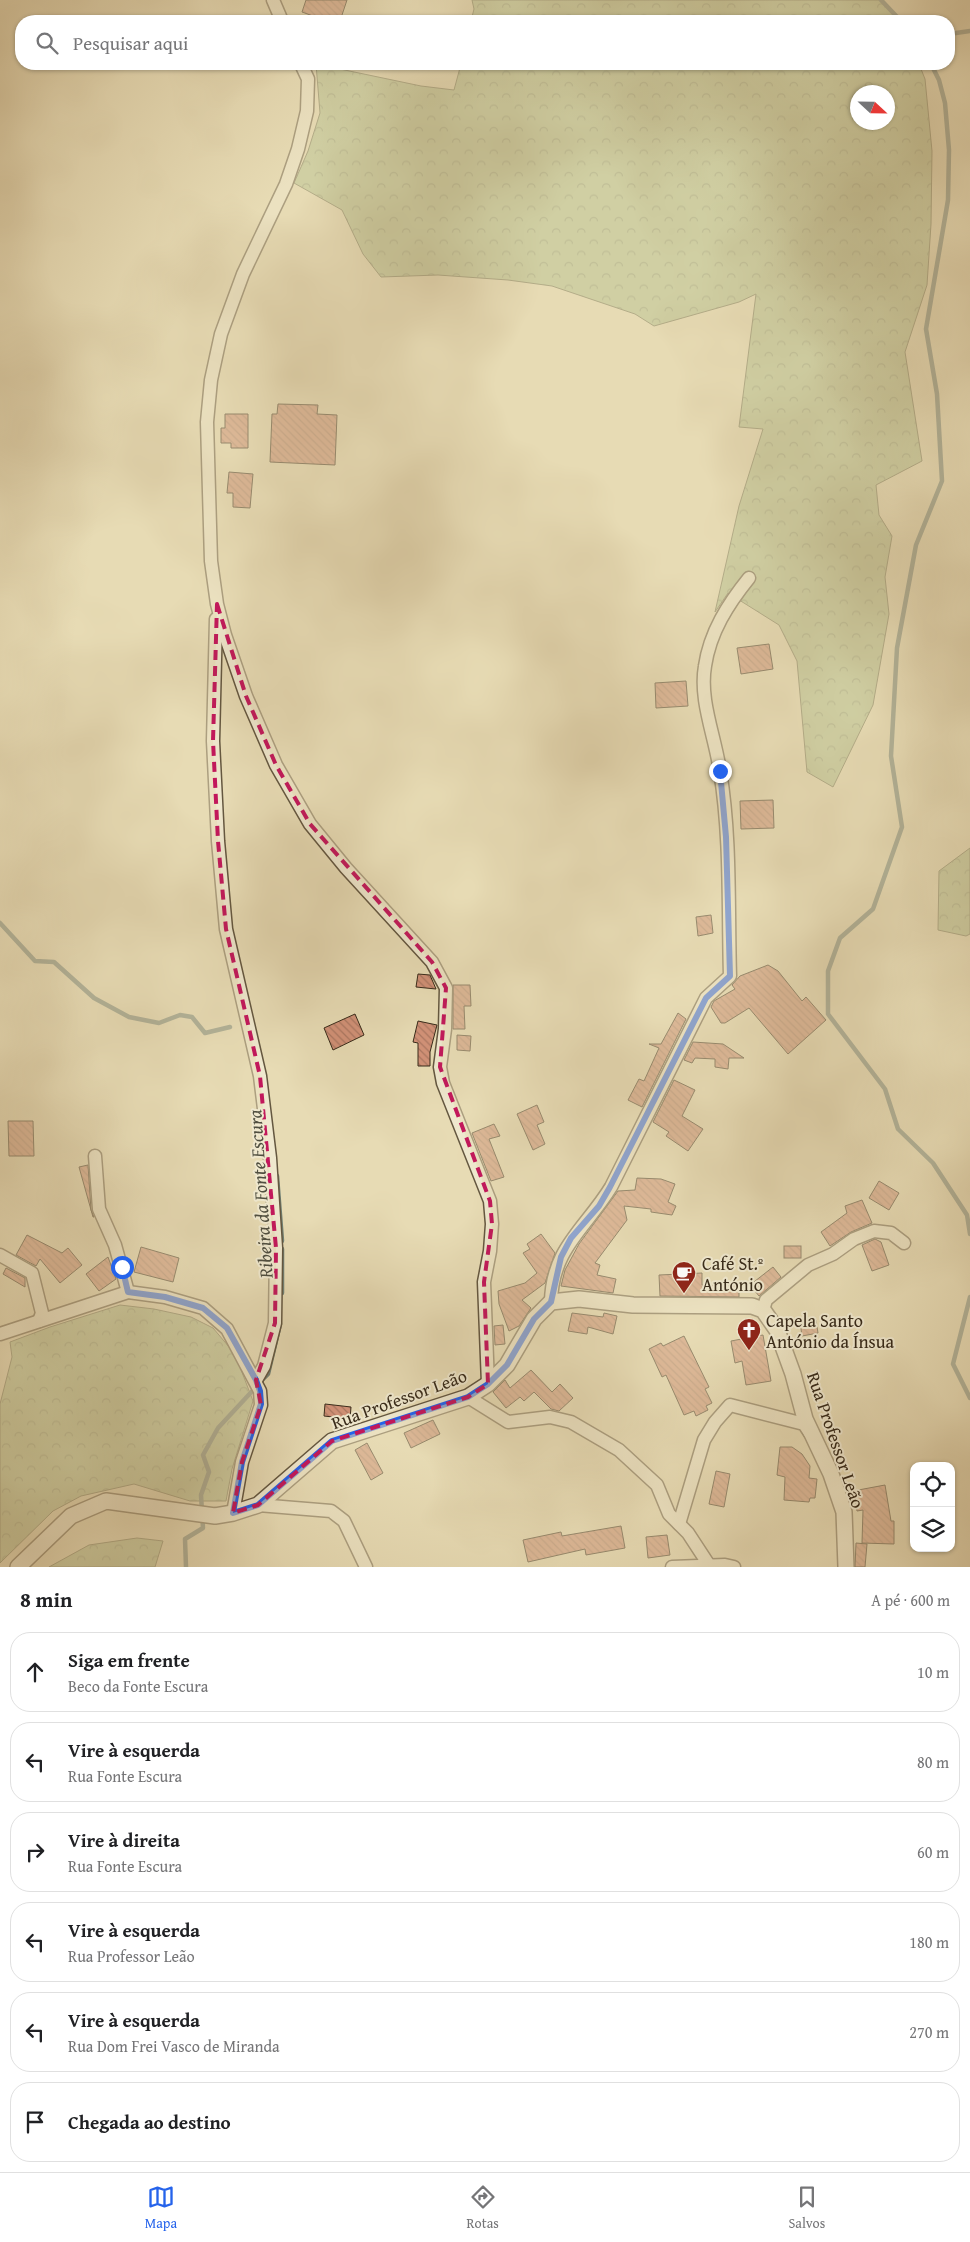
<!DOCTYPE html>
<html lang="pt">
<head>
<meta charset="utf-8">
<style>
  :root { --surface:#fff; --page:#f6f6f6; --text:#202124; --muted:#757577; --line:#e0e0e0; --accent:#2563eb }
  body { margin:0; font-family:"Gentium Book Plus",serif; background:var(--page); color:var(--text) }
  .controls { position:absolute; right:15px; bottom:15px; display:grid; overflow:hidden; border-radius:10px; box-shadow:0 1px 4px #0004 }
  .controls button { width:45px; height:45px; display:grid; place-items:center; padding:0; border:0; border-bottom:1px solid var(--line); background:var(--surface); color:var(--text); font:25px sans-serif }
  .compass { position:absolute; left:850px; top:85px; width:45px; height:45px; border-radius:50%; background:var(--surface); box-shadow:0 1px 4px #0004; rotate:112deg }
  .stop { position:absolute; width:15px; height:15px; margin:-11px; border:4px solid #2563eb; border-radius:50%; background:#fff }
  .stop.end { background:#2563eb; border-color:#fff; box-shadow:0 1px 5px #0008 }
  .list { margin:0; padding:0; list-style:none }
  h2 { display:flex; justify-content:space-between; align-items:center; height:65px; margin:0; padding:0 20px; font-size:21px }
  h2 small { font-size:16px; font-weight:400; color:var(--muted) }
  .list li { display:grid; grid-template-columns:32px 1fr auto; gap:15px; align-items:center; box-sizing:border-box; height:80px; margin:0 10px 10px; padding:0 10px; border:1px solid var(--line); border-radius:20px }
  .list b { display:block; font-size:19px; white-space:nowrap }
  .list p { margin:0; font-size:16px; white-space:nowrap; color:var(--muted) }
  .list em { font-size:16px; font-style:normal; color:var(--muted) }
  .icon { flex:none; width:28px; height:28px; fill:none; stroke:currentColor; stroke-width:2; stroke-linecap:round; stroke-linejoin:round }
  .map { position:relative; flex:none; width:970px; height:1567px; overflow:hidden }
  .search { position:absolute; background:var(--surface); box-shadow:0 1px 4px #0004; left:15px; right:15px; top:15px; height:55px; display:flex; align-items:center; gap:12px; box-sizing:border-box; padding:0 18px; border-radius:20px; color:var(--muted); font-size:19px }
  .sheet { height:605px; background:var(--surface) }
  nav { display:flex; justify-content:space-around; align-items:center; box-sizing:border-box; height:70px; border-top:1px solid var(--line); background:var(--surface); font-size:14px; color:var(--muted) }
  nav a { display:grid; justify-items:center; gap:2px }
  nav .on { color:var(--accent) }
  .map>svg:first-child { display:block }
  .forest { fill:url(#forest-crowns); stroke:#767654; fill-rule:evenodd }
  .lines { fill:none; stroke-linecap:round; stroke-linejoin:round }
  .stream { stroke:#718175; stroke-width:4.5 }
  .building { fill:url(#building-back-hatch); stroke:#382b1a }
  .minor-casing { stroke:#645740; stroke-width:15 }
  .tertiary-casing { stroke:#645740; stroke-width:18 }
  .minor { stroke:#efe8ce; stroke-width:12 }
  .tertiary { stroke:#efe8ce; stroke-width:15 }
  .route { stroke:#2563eb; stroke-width:6 }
  .marked { fill:none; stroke:#c2185b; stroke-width:4; stroke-dasharray:10 6; stroke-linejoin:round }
  .labels { text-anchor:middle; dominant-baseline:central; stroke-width:4; stroke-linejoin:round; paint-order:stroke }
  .poi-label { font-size:18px; fill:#382b1a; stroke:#efe8ce; text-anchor:start }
  .street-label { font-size:18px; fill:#382b1a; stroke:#efe8ce }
  .water-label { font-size:19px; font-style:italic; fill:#504f40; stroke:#efe8ce }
</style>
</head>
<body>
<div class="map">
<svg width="970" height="1567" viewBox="0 0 970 1567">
  <defs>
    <pattern id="forest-crowns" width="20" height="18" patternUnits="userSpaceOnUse" patternTransform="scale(1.25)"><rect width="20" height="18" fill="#b3c18f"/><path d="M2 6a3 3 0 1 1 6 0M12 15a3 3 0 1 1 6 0" fill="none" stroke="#939d74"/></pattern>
    <pattern id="building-back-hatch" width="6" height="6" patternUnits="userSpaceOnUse" patternTransform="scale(1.25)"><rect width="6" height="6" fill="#d19177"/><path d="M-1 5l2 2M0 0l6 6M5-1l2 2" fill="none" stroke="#ab7761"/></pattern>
  </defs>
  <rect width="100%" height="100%" fill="#e7dbb4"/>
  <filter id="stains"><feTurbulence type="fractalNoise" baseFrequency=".004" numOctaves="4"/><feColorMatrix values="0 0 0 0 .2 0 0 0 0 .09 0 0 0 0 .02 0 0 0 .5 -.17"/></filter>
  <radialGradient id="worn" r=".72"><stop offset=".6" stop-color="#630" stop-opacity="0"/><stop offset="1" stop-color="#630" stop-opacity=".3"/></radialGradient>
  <g class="forest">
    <path d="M472,0H881L901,21H471L474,9Z"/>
    <path d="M316,64L421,86L454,90L461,64H919L925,79L932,151L931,224L927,285L905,352L922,461L876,485L879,515L892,536L885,577L889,614L873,705L833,787L807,772L797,661L779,625L728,593L715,612L739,506L763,429L739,427L756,294L739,302L654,326L635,314L552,286L508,280L438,275L381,277L363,254L342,210L294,183L308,151L320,113ZM858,92H888V122H858Z"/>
    <path d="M970,848V934L966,936L938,930L939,871Z"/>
    <path d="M120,1305L154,1309L191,1317L213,1328L235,1354L253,1401L232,1469L226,1501H190L134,1484L81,1496L53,1511L0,1563V1404L12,1357L10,1342L50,1327Z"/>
    <path d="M137,1538L163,1541L155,1567H49L89,1545Z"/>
  </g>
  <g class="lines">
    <g class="stream">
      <path d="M881,0L901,21"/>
      <path d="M907,21H913"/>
      <path d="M949,34L970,31"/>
      <path d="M931,64L939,80L945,103L949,150L948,200L926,329L937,394L942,481L916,545L897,648L891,756L902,827L873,909L840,938L828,971V1014L885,1089L898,1129L933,1163L967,1215L970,1234"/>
      <path d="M0,923L35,961L54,962L94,998L129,1017L159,1023L180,1015L192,1017L205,1033L230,1027"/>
      <path d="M277,1176L282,1241"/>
      <path d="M282,1293V1249"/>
      <path d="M970,1297L953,1364L970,1398"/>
      <path d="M261,1381L268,1374L280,1324"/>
      <path d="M186,1567L185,1539L203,1528L201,1495L209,1472L203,1455L218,1428L256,1387"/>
    </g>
  </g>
  <g class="building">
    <path d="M306,0H347L340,21H311L313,16L302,12Z"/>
    <path d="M278,404L318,405L317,414L337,415L335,465L270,462L272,414H277Z"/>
    <path d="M225,414H248V448H231V443H221V428H225Z"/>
    <path d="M229,472L253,474L250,508L233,507V493H227Z"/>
    <path d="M769,644L773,669L741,674L737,648Z"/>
    <path d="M686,681L688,706L656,708L655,683Z"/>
    <path d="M773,800L774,828L741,829L740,801Z"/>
    <path d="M711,915L713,933L698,936L696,917Z"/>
    <path d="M768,965L778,971L802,1001L806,997L826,1020L788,1054L749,1008L725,1023H721L711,1007L714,1001L735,989L732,985L740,976Z"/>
    <path d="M418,974L430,975L436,989L416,987Z"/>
    <path d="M453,985H470L471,1006H464L465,1029H453Z"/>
    <path d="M678,1013L686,1019L642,1107L628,1100L639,1079L644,1081L659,1048L649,1044H661Z"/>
    <path d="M355,1014L364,1035L333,1050L324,1028Z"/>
    <path d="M418,1021L437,1025L430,1052V1066H418V1043L413,1042Z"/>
    <path d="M457,1035L471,1036L470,1051L457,1050Z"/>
    <path d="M693,1042L723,1044L744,1058H729L728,1069L715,1067V1059L695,1058L692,1063L684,1060Z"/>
    <path d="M674,1080L695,1090L682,1116L703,1129L688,1151L666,1136L669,1132L653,1122Z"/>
    <path d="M537,1105L544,1122L537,1125L545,1144L533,1150L517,1114Z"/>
    <path d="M8,1121H33L34,1156H9Z"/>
    <path d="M494,1124L500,1136L489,1139L504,1177L491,1181L472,1133Z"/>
    <path d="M88,1165L91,1210L94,1217H93L79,1167Z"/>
    <path d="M637,1178L661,1179L675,1184L668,1202L676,1206L672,1215L651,1212V1209L624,1206L627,1220L595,1263L600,1265L597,1275L616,1279L613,1293L561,1286L565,1270L579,1244L618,1191L635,1190Z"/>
    <path d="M879,1181L899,1193L889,1210L869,1198Z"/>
    <path d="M862,1200L872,1223L851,1232L830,1246L821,1232L847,1213L845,1206Z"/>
    <path d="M541,1234L555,1253L545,1283L522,1300L531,1308L519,1326L509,1331L499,1304L498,1291L525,1283L537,1273L523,1253L530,1249L527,1244Z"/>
    <path d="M27,1235L62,1253L68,1248L82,1265L60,1283L40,1259L36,1266L16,1255Z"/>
    <path d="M875,1239L881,1242L889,1265L872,1271L862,1245Z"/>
    <rect x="784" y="1246" width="17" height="12"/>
    <path d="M141,1247L179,1258L173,1282L134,1272Z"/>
    <path d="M108,1257L116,1279L99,1291L86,1274Z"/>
    <path d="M773,1267L781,1277L759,1296L750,1285Z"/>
    <path d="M6,1268L25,1278V1287L3,1274Z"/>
    <path d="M702,1273V1285H739V1297L660,1296L659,1275Z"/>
    <path d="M572,1313L603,1317L604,1313L617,1316L613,1334L588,1327L587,1334L568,1331Z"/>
    <path d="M816,1320L818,1333L802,1336L800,1322Z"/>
    <path d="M503,1325L505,1344L495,1345L494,1326Z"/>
    <path d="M763,1335L771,1381L746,1385L742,1361L735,1363L731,1341Z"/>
    <path d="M684,1336L709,1387L705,1389L712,1403L706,1406L708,1410L696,1416L694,1411L684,1415L666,1375L662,1377L649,1349L661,1343L663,1346Z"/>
    <path d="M531,1370L552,1392L560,1384L573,1398L559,1411L551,1409L534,1392L524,1401L520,1397L506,1408L493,1392L505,1380L510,1388Z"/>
    <path d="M325,1404L351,1407L350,1419L324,1416Z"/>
    <path d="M433,1420L440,1434L411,1448L404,1433Z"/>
    <path d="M367,1443L383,1473L371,1480L355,1450Z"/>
    <path d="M780,1447H792L802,1454L810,1466L809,1478L817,1479L815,1498H810L809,1502L784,1500L785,1477L777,1475Z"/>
    <path d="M716,1471L730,1474L724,1507L709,1504Z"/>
    <path d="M885,1485L891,1521H894V1544L862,1543L863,1510L857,1511L853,1491Z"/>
    <path d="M621,1526L625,1548L586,1555L585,1549L528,1562L523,1540L561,1532L562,1536Z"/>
    <path d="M667,1535L670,1555L648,1558L646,1537Z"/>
    <path d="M856,1543L867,1544L865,1567H855Z"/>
  </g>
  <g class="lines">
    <g class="minor-casing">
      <g id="minor">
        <path d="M273,0L282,21"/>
        <path d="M301,64L308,79L307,111L298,149L286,184L243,274L221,334L211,380L207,422L211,561L217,604L225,635L246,696L276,765L310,824L346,868L432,962L446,988L445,1029L440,1067L443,1083L490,1201L492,1224L490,1251L484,1282L488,1384"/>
        <path d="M216,619L213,741L218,841L226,929L260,1076L270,1158L276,1248L275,1323L264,1366L256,1380"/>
        <path d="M95,1156L99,1209L115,1245L128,1292"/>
        <path d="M0,1255L32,1273L42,1313L39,1321"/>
        <path d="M551,1302C552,1248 586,1228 611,1187L706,998L730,976C728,908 731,837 720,771C715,736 699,700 705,666C710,632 728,604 749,578"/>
        <path d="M763,1310L766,1300L808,1265L833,1254L854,1239L874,1231L891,1233L904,1243"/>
        <path d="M0,1334L128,1292L165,1297L203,1308L227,1329L260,1391L261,1405L242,1462L233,1513"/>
        <path d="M468,1397L508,1422L550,1417L571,1422L619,1450L657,1485L669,1514L688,1533L709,1565"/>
        <path d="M258,1505L331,1511L344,1521L366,1567"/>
        <path d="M679,1524L704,1440L715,1422L730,1405L804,1424L810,1433"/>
        <path d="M672,1567L725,1565L734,1567"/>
      </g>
    </g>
    <g class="tertiary-casing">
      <path id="tertiary" d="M18,1567L71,1516L106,1501L215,1516L233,1513L258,1505L332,1441L468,1397L488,1384L507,1365L534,1319L551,1302L579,1299L633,1305L752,1306L763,1310L777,1330L793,1374L805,1419L831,1474L844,1512L846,1567"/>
    </g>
    <use href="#minor" class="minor"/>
    <use href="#tertiary" class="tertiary"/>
  </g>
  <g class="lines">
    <path class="route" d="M122,1267L128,1292L165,1297L203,1308L227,1328L256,1380L260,1391L261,1404L242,1462L233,1513L258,1505L332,1441L468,1397L488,1384L507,1365L534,1319L551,1302L561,1257L571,1238L599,1206L610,1187L706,998L730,976L726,837L720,771"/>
  </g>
  <path d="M0 0H970V1567H0ZM217,604L246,696L276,765L310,824L432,962L446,988L440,1067L490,1201L492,1224L484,1282L488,1384L468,1397L332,1441L258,1505L233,1513L242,1462L261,1405L256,1380L275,1323L276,1248L260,1076L226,929L218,841L213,741Z" fill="#e7dbb4" fill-opacity=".55" fill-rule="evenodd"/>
  <path class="marked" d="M217,604L246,696L276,765L310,824L432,962L446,988L440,1067L490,1201L492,1224L484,1282L488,1384L468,1397L332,1441L258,1505L233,1513L242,1462L261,1405L256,1380L275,1323L276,1248L260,1076L226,929L218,841L213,741Z"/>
  <defs>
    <g id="cafe-pin" transform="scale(1.25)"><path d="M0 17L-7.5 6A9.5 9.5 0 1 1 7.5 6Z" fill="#8f2418" stroke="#efe8ce"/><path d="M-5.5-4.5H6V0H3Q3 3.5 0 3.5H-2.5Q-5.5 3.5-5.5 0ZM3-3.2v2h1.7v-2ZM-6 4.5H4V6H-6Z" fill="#fff"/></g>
    <g id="church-pin" transform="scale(1.25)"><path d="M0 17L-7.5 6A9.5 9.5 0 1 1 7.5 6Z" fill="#8f2418" stroke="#efe8ce"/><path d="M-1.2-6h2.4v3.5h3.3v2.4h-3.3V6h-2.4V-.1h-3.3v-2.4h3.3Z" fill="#fff"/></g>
  </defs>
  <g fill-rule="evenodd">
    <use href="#cafe-pin" x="684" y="1273"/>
    <use href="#church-pin" x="749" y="1330"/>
  </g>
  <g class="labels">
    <g class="poi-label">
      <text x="702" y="1263">Café St.º<tspan x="702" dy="21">António</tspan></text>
      <text x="766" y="1320">Capela Santo<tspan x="766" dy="21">António da Ínsua</tspan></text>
    </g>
    <g class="street-label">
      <text transform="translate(399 1399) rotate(-20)">Rua Professor Leão</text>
      <text transform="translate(836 1440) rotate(71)">Rua Professor Leão</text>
    </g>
    <g class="water-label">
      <text transform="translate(260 1194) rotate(-94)">Ribeira da Fonte Escura</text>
    </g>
  </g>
  <rect width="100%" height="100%" filter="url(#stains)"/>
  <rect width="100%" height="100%" fill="url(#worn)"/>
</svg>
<div class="controls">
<button><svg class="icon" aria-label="locate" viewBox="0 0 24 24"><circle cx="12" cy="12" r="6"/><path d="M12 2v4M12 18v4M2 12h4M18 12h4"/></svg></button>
<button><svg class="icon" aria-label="layers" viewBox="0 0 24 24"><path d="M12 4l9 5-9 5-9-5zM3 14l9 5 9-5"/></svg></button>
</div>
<svg class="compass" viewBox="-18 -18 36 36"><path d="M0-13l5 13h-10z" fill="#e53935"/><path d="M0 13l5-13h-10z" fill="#757577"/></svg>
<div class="stop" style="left:122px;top:1267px"></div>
<div class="stop end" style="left:720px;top:771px"></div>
<div class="search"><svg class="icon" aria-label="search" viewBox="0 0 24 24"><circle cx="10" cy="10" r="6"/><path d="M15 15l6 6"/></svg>Pesquisar aqui</div>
</div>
<section class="sheet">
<h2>8 min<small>A pé · 600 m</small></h2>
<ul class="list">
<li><svg class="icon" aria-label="ahead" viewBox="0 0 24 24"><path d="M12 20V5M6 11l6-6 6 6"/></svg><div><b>Siga em frente</b><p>Beco da Fonte Escura</p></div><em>10 m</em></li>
<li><svg class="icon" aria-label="left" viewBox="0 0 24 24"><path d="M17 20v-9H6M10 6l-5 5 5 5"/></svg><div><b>Vire à esquerda</b><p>Rua Fonte Escura</p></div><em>80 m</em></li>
<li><svg class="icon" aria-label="right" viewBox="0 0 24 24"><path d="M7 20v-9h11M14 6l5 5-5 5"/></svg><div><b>Vire à direita</b><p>Rua Fonte Escura</p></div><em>60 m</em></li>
<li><svg class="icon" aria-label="left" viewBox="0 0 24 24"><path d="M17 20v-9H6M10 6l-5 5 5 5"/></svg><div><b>Vire à esquerda</b><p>Rua Professor Leão</p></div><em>180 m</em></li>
<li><svg class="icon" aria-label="left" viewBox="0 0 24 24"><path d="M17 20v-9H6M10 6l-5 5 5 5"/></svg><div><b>Vire à esquerda</b><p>Rua Dom Frei Vasco de Miranda</p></div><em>270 m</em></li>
<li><svg class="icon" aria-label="arrive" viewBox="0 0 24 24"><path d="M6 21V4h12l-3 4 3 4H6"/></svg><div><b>Chegada ao destino</b></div></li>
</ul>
</section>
<nav>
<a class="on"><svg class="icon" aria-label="map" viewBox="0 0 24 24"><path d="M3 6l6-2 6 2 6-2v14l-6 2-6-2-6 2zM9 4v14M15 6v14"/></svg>Mapa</a>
<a><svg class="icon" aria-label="directions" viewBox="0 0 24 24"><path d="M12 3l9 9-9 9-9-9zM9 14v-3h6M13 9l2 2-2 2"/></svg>Rotas</a>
<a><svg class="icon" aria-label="saved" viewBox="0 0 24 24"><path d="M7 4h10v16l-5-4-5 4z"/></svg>Salvos</a>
</nav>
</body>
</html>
